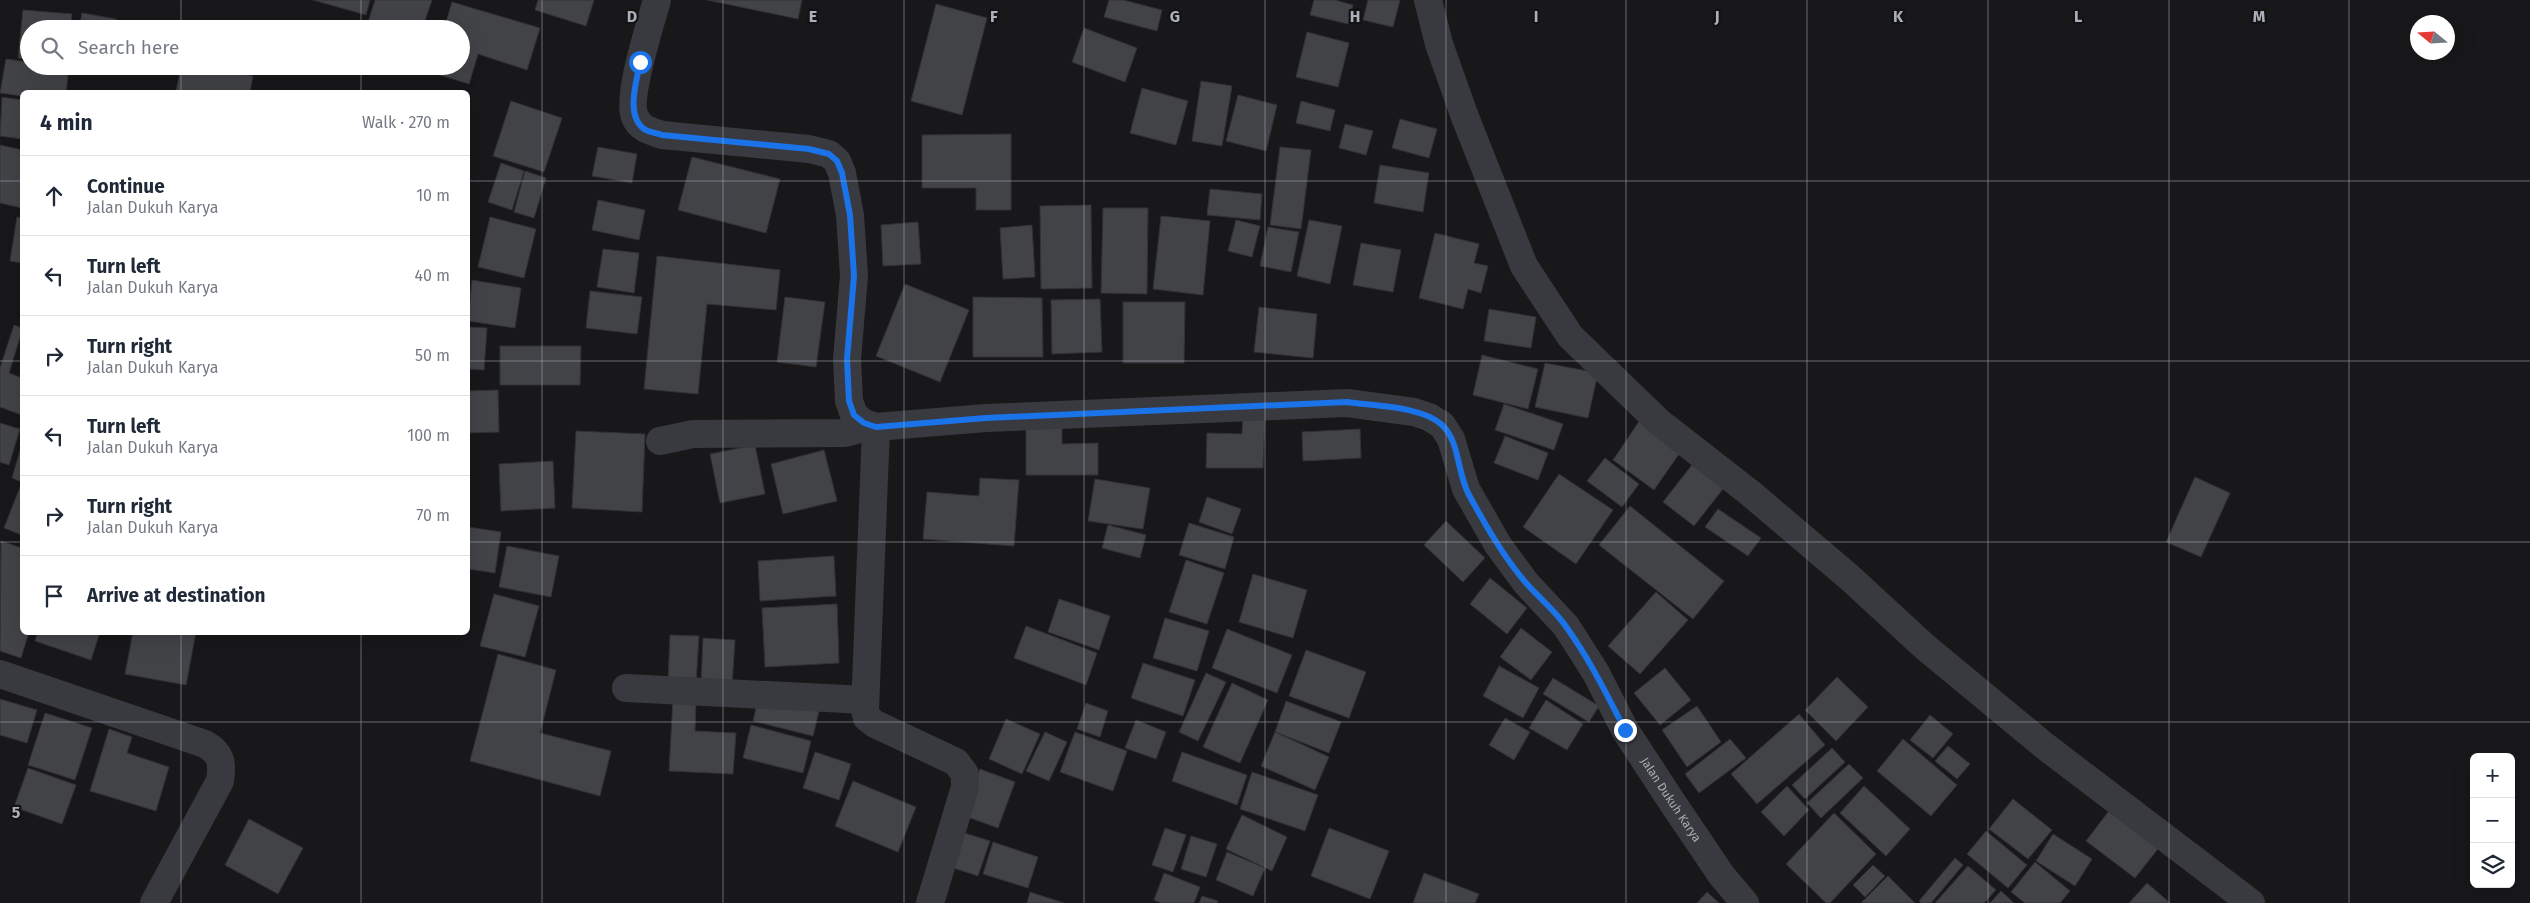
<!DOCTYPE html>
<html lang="en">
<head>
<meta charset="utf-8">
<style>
  :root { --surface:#fff; --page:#f2f2f3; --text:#1f2937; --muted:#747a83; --line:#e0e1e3 }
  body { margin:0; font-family:"Fira Sans",sans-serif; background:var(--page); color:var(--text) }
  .controls { position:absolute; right:15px; bottom:15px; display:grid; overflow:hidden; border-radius:8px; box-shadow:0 5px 20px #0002 }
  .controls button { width:45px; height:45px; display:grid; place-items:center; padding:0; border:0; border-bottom:1px solid var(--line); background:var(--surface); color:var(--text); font:25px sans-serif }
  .compass { position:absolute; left:2410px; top:15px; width:45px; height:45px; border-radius:50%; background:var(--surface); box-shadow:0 5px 20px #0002; rotate:288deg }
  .stop { position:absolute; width:15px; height:15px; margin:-11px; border:4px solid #1a73e8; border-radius:50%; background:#fff }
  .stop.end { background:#1a73e8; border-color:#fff; box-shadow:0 1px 5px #0008 }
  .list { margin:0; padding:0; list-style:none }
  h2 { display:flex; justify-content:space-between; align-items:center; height:65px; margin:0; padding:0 20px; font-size:21px }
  h2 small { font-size:16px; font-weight:400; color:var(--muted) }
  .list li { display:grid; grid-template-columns:32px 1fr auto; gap:15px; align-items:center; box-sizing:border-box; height:80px; padding:0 20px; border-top:1px solid var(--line) }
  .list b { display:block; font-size:19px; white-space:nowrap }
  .list p { margin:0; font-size:16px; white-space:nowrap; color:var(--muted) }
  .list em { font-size:16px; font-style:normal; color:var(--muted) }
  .icon { flex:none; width:28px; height:28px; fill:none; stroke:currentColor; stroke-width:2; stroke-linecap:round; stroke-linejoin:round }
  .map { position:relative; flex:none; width:2530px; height:903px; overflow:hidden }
  .search { position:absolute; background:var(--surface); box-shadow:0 5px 20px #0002; left:20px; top:20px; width:450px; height:55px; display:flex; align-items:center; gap:12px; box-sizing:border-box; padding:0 18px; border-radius:28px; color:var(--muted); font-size:19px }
  .panel { position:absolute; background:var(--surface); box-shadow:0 5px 20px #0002; left:20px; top:90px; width:450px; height:545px; border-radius:8px }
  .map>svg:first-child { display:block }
  .building { fill:#424347; stroke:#323236 }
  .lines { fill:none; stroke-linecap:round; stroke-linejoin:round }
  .minor { stroke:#393a3f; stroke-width:28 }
  .route { stroke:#1a73e8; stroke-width:6 }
  .grid { fill:none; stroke:#aaafb9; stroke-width:1; stroke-opacity:0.55 }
  .labels { text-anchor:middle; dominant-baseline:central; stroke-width:4.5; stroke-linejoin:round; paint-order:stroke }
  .street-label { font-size:12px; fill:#aaafb9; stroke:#131315 }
  .grid-label { font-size:16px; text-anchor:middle; font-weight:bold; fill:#aaafb9; stroke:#131315; stroke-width:4.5; stroke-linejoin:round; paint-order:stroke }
</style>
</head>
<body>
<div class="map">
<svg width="2530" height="903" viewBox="0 0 2530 903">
  <rect width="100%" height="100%" fill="#18181a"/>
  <g class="building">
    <path d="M313,0H370L366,15Z"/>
    <path d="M375,0H432L422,29H366Z"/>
    <path d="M538,0H594L586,26L535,10Z"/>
    <path d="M707,0H802L798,19Z"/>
    <path d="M1109,0H1123L1162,10L1157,31L1104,17Z"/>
    <path d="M1314,0H1335L1353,5L1348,24L1310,15Z"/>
    <path d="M1368,0H1400L1393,27L1363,20Z"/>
    <path d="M452,2L540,28L527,70L478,54L469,84L430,72L432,66H461V29H444Z"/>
    <path d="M936,4L987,18L962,115L911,101Z"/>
    <path d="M23,10L72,14L70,29H29V59L18,58Z"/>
    <path d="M82,13L116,19L114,29H79Z"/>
    <path d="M1084,28L1137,48L1125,82L1072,62Z"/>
    <path d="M1307,32L1349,43L1338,87L1296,77Z"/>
    <path d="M6,59L29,62V66L69,68L66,92H22V96L0,93Z"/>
    <path d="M181,66H203L253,76L250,92H176Z"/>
    <path d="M393,66H411L409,71Z"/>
    <path d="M1201,81L1232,86L1222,146L1192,141Z"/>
    <path d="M1142,88L1188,101L1176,145L1130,133Z"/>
    <path d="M1238,95L1277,105L1266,151L1226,141Z"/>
    <path d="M2,97L22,100V139L0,136Z"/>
    <path d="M511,101L562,118L544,172L493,156Z"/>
    <path d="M1301,101L1335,110L1330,131L1296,123Z"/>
    <path d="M1400,119L1437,129L1429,158L1392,148Z"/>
    <path d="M1345,124L1373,131L1366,155L1339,148Z"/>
    <path d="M1011,134V210H976V188H922V135Z"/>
    <path d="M0,145L22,150V208L0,203Z"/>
    <path d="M598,147L637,154L632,183L592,176Z"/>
    <path d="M1280,147L1311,150L1301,229L1270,225Z"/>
    <path d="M692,157L780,179L766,233L678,210Z"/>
    <path d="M501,163L524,171L512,210L488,202Z"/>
    <path d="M1380,165L1429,173L1423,212L1374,203Z"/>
    <path d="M525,171L546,178L534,218L514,212Z"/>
    <path d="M1210,189L1262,194L1260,220L1207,215Z"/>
    <path d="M598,200L645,210L639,240L592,230Z"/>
    <path d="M1091,205L1092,288L1041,289L1040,206Z"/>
    <path d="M1103,208H1148L1147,294L1101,293Z"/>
    <path d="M1161,216L1210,221L1203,295L1153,289Z"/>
    <path d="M17,217L22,218V263L10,261Z"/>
    <path d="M490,217L536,229L524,278L478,267Z"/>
    <path d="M1236,220L1260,226L1252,257L1228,251Z"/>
    <path d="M1309,220L1342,226L1330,284L1297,276Z"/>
    <path d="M918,222L921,264L883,266L881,225Z"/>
    <path d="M1032,225L1035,277L1003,279L1000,228Z"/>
    <path d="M1268,227L1299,232L1291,272L1260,266Z"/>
    <path d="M1435,233L1479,244L1474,263L1488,266L1481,293L1468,289L1463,309L1419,298Z"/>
    <path d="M1361,243L1401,250L1393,292L1353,285Z"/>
    <path d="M603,249L639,253L634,293L597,287Z"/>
    <path d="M657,256L780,270L776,310L707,304L698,394L644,389Z"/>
    <path d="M472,280L521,288L515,328L468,321Z"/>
    <path d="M905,284L969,310L940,382L876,356Z"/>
    <path d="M590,291L642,297L637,334L586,328Z"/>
    <path d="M785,297L825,302L816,367L777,362Z"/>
    <path d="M973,297L1042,298L1043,357H973Z"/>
    <path d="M1100,299L1102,352L1052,354L1051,300Z"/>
    <path d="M1123,302H1185L1184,363H1123Z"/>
    <path d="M1259,307L1317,314L1313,358L1254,352Z"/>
    <path d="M1489,309L1536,317L1531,348L1484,341Z"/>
    <path d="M14,325L22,328V331L9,373L22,378V415L0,407V368Z"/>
    <path d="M468,327L487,328L484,370L468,369Z"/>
    <path d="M500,346H581L580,385H500Z"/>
    <path d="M1482,355L1538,369L1528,409L1473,395Z"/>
    <path d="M1545,363L1598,373L1588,418L1535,407Z"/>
    <path d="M498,390L499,432L468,433V391Z"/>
    <path d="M1504,404L1563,424L1554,450L1495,430Z"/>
    <path d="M1243,413L1265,415L1263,468H1206L1207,433L1242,434Z"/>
    <path d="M1640,420L1681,451L1654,490L1613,460Z"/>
    <path d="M1026,421H1062V444L1098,443V475H1026Z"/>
    <path d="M0,423L20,429L9,465L0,462Z"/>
    <path d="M1360,429L1361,458L1303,461L1302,432Z"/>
    <path d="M576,431L645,434L642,512L572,508Z"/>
    <path d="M1505,436L1548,453L1538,480L1494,463Z"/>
    <path d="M22,444V482L12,478Z"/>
    <path d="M755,445L765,494L720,503L710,454Z"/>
    <path d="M824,450L837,501L783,514L771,464Z"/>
    <path d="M1605,458L1639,484L1622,507L1587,481Z"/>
    <path d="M553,461L555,508L501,511L499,464Z"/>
    <path d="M1695,461L1726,485L1694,526L1663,502Z"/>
    <path d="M1559,474L1613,510L1576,564L1523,527Z"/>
    <path d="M2195,477L2230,493L2201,557L2166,542Z"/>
    <path d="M980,478L1019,480L1014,546L923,539L927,492L979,496Z"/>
    <path d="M1095,479L1150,488L1143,529L1088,521Z"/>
    <path d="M20,487L22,488V535L4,528Z"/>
    <path d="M1207,497L1241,509L1232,534L1199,522Z"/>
    <path d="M1630,506L1724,581L1693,619L1599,545Z"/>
    <path d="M1718,509L1761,538L1748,556L1705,527Z"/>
    <path d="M1446,521L1485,558L1463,582L1424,545Z"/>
    <path d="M1189,523L1234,537L1225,569L1179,555Z"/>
    <path d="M1108,525L1146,535L1140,558L1102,548Z"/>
    <path d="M468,527L501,532L495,573L468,569Z"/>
    <path d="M1,541L22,548V632H29L21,658L0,651Z"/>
    <path d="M507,546L559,556L551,597L499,587Z"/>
    <path d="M834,556L836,596L760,601L758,561Z"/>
    <path d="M1186,560L1224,573L1207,624L1169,612Z"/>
    <path d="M1253,574L1307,590L1293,638L1239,622Z"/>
    <path d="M1490,578L1527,608L1507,634L1470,604Z"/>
    <path d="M1656,592L1688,620L1640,674L1608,646Z"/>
    <path d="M494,594L539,606L525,657L480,646Z"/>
    <path d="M1059,599L1110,616L1099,650L1048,632Z"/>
    <path d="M837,604L839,663L765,667L762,608Z"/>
    <path d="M1165,618L1209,631L1197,671L1153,658Z"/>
    <path d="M1026,626L1097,653L1086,685L1014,658Z"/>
    <path d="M1521,628L1552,652L1531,680L1500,657Z"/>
    <path d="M1227,629L1292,655L1277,693L1212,668Z"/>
    <path d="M38,632H100L91,660L35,641Z"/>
    <path d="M133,632H196L186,685L125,674Z"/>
    <path d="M670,635L699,636L696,684L668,682Z"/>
    <path d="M703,638L735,640L732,686L701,684Z"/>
    <path d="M1306,650L1366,672L1349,718L1289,696Z"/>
    <path d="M498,654L556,670L540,733L611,751L600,796L470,761Z"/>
    <path d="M1143,663L1195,680L1183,716L1131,698Z"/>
    <path d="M1499,666L1539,688L1523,718L1483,696Z"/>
    <path d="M1665,668L1691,700L1660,725L1634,693Z"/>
    <path d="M1206,673L1226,682L1198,741L1179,732Z"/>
    <path d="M1837,677L1868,707L1836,741L1805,710Z"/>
    <path d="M1553,678L1599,706L1589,722L1543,694Z"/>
    <path d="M1232,683L1268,700L1240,763L1203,747Z"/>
    <path d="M759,696L819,711L813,736L753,721Z"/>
    <path d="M0,699L37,710L27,743L0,735Z"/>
    <path d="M673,699L696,700L695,731L736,733L733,774L669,771Z"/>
    <path d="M1546,700L1583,724L1567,750L1529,728Z"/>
    <path d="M1286,701L1341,722L1329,753L1275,732Z"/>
    <path d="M1086,703L1108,711L1100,737L1077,729Z"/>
    <path d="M1697,706L1721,742L1687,767L1662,730Z"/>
    <path d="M45,713L92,728L75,780L28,765Z"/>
    <path d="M1799,714L1825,745L1757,804L1731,774Z"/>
    <path d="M1930,715L1953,734L1933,758L1910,740Z"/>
    <path d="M1505,718L1530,732L1514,760L1489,745Z"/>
    <path d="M1006,719L1040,734L1022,774L989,759Z"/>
    <path d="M1136,720L1166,732L1156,759L1125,748Z"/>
    <path d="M751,725L811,741L803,773L743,758Z"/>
    <path d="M109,729L132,737L127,753L169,767L156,811L90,791Z"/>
    <path d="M1045,732L1067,742L1049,781L1026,771Z"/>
    <path d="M1075,732L1127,751L1113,791L1060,772Z"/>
    <path d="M1275,732L1329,757L1315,790L1261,766Z"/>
    <path d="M1730,739L1746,758L1699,793L1685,774Z"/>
    <path d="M1903,739L1957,785L1931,816L1877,771Z"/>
    <path d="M1948,746L1970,764L1957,779L1935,761Z"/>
    <path d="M1832,748L1845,762L1805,799L1792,785Z"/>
    <path d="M815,752L851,764L839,800L803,788Z"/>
    <path d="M1182,752L1247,775L1237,805L1172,781Z"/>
    <path d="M1849,764L1863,778L1821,818L1807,803Z"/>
    <path d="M28,768L76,785L62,824L14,807Z"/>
    <path d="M980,769L1015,782L998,828L962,815Z"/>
    <path d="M1252,772L1318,795L1305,831L1240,809Z"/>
    <path d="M853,781L916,807L898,852L835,826Z"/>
    <path d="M1787,786L1809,810L1784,836L1761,812Z"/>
    <path d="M1864,786L1910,829L1886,856L1840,813Z"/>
    <path d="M2013,799L2052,830L2028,859L1989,829Z"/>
    <path d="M2112,807L2161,845L2135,878L2086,841Z"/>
    <path d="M1834,813L1876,854L1830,903H1826L1786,864Z"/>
    <path d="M1242,815L1287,837L1272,871L1226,849Z"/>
    <path d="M249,819L303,848L278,894L225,865Z"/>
    <path d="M1165,828L1186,835L1173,872L1152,865Z"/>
    <path d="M1329,828L1389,851L1370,899L1311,876Z"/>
    <path d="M955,830L990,841L978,876L944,865Z"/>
    <path d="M1986,831L2027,865L2008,888L1967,854Z"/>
    <path d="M2053,834L2092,859L2075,886L2036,861Z"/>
    <path d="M1191,836L1217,844L1206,877L1181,869Z"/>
    <path d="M993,842L1038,857L1028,888L983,874Z"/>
    <path d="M1227,852L1265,868L1253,896L1216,880Z"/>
    <path d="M1955,858L1963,865L1931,903H1921L1919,901Z"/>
    <path d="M2035,862L2070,891L2060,903H2025L2011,892Z"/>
    <path d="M1873,865L1885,876L1865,897L1853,885Z"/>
    <path d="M1968,866L1996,890L1984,903H1935Z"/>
    <path d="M1164,873L1200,887L1194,903H1161L1154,900Z"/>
    <path d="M1424,873L1479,894L1475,903H1413Z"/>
    <path d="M1888,876L1915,903H1861Z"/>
    <path d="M2147,883L2170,903H2129Z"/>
    <path d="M2001,891L2014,903H1990Z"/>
    <path d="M1030,892L1064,903H1027Z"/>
    <path d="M1707,892L1719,903H1697Z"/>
    <path d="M1202,896L1218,901L1217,903H1199Z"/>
  </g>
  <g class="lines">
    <g class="minor">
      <path id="s1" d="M657,0C651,22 626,98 635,117C640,129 651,131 662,135L809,149L829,154L837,161L842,173L850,215L854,276L847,359L849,401L854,415L864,423L876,427L986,418L1347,403L1414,412L1429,417L1442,425L1451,439L1466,489L1498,545L1526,583L1566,626L1596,673L1625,730L1672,802L1722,876L1745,903"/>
      <path d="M1428,0L1439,44L1465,117L1524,266L1570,336L1659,422L1750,493L1849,577L1925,647L2046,747L2251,903"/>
      <path d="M876,427L865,710L867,718L875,724L956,762L965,774V787L930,903"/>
      <path d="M660,441L693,434L845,433L856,430L864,423"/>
      <path d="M0,674L205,744C221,753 223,763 220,781L154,903"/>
      <path d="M626,688L865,700"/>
    </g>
  </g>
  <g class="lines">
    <path class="route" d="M640,62C637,81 625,115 644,129C648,132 657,133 662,135L809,149L829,154L837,161L842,173L850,215L854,276L847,359L849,401L854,415L864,423L876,427L986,418L1347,402C1373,406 1422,406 1442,425C1460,442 1457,473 1469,495C1486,526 1503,556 1526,583C1539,598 1556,611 1567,628C1590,660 1607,695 1625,730"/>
  </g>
  <path class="grid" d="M181,0V29M361,0V29M542,0V903M723,0V903M904,0V903M1084,0V903M1265,0V903M1446,0V903M1626,0V903M1807,0V903M1988,0V903M2169,0V903M2349,0V903M181,66V92M361,66V92M0,181H22M468,181H2530M0,361H22M468,361H2530M0,542H22M468,542H2530M181,632V903M361,632V903M0,722H2530"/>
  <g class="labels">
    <g class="street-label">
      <text stroke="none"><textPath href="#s1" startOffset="1628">Jalan Dukuh Karya</textPath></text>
    </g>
  </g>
  <g class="grid-label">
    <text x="632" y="22">D</text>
    <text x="813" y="22">E</text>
    <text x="994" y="22">F</text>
    <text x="1175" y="22">G</text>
    <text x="1355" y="22">H</text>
    <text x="1536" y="22">I</text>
    <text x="1717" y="22">J</text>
    <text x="1898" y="22">K</text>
    <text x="2078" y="22">L</text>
    <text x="2259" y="22">M</text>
    <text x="16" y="818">5</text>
  </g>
</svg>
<div class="controls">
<button>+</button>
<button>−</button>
<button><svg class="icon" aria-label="layers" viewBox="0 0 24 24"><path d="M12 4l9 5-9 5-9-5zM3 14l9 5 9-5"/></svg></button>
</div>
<svg class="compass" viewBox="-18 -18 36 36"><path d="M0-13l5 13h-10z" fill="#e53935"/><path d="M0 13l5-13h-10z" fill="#747a83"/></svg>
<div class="stop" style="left:640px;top:62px"></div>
<div class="stop end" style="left:1625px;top:730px"></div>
<div class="search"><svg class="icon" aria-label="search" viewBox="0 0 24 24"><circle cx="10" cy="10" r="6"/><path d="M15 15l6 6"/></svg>Search here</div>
<section class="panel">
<h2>4 min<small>Walk · 270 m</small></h2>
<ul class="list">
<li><svg class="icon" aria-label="ahead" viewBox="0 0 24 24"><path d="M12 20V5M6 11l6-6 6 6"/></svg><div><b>Continue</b><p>Jalan Dukuh Karya</p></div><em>10 m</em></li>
<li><svg class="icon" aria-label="left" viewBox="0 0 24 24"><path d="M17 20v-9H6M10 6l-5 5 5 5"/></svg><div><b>Turn left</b><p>Jalan Dukuh Karya</p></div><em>40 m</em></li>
<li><svg class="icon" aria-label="right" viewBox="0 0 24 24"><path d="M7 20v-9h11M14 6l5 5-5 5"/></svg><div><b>Turn right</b><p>Jalan Dukuh Karya</p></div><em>50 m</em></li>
<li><svg class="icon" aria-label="left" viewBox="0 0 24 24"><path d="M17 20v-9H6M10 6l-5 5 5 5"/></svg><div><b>Turn left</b><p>Jalan Dukuh Karya</p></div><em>100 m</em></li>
<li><svg class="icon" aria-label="right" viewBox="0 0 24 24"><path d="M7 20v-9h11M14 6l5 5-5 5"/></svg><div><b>Turn right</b><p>Jalan Dukuh Karya</p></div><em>70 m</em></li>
<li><svg class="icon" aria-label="arrive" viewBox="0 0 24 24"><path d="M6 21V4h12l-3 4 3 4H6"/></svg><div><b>Arrive at destination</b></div></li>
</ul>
</section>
</div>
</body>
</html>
